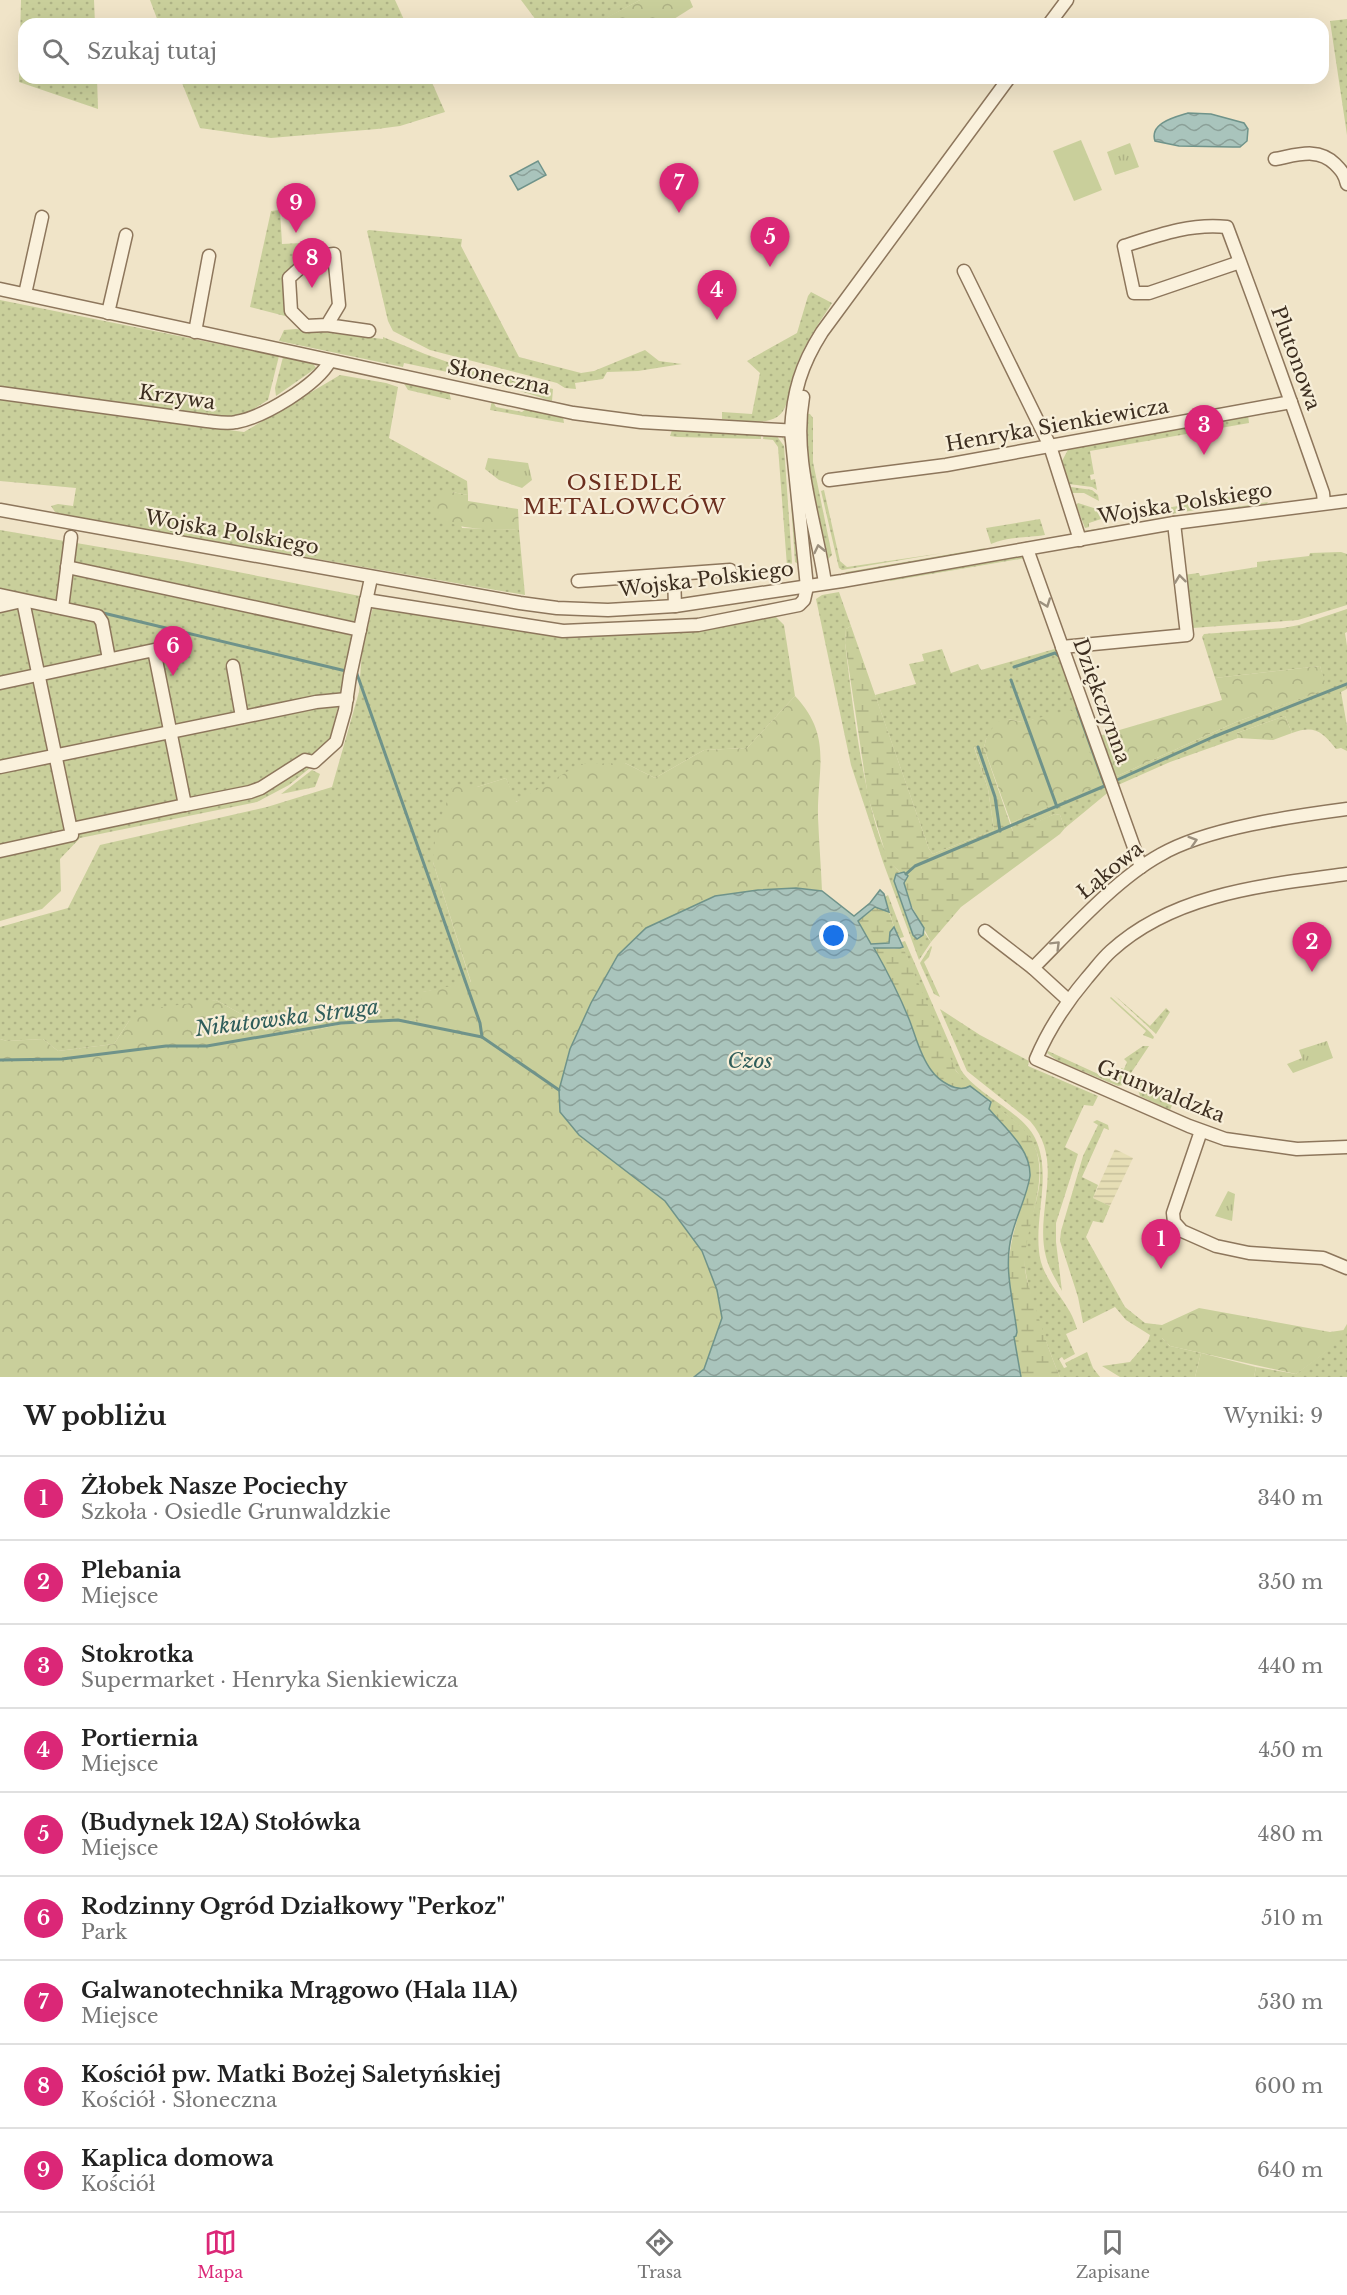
<!DOCTYPE html>
<html lang="pl">
<head>
<meta charset="utf-8">
<style>
  :root { --surface:#fff; --page:#f2f2f2; --text:#222; --muted:#767676; --line:#e0e0e0; --accent:#db2777 }
  body { margin:0; font-family:"Libre Baskerville",serif; background:var(--page); color:var(--text) }
  .you { position:absolute; left:834px; top:936px; width:21px; height:21px; margin:-15px; border:4px solid #fff; border-radius:50%; background:#1a73e8; box-shadow:0 0 0 9px #1a73e833 }
  .badge { display:grid; place-items:center; width:39px; height:39px; border-radius:50%; background:var(--accent); color:#fff; font-size:20px; font-weight:700 }
  .pin { position:absolute; translate:-50% -50px; filter:drop-shadow(0 2px 3px #0008) }
  .pin::after { content:''; position:absolute; top:32px; width:21px; height:18px; background:inherit; clip-path:polygon(0 0,100% 0,50% 100%) }
  .list { margin:0; padding:0; list-style:none }
  h2 { display:flex; justify-content:space-between; align-items:center; height:78px; margin:0; padding:0 24px; font-size:26px }
  h2 small { font-size:20px; font-weight:400; color:var(--muted) }
  .list li { display:grid; grid-template-columns:39px 1fr auto; gap:18px; align-items:center; box-sizing:border-box; height:84px; padding:0 24px; border-top:2px solid var(--line) }
  .list b { display:block; font-size:22px; white-space:nowrap }
  .list p { margin:0; font-size:20px; white-space:nowrap; color:var(--muted) }
  .list em { font-size:20px; font-style:normal; color:var(--muted) }
  .icon { flex:none; width:33px; height:33px; fill:none; stroke:currentColor; stroke-width:2; stroke-linecap:round; stroke-linejoin:round }
  .map { position:relative; flex:none; width:1347px; height:1377px; overflow:hidden }
  .search { position:absolute; background:var(--surface); box-shadow:0 6px 24px #0002; left:18px; right:18px; top:18px; height:66px; display:flex; align-items:center; gap:15px; box-sizing:border-box; padding:0 21px; border-radius:18px; color:var(--muted); font-size:22px }
  .sheet { height:834px; background:var(--surface) }
  nav { display:flex; justify-content:space-around; align-items:center; box-sizing:border-box; height:84px; border-top:2px solid var(--line); background:var(--surface); font-size:16px; color:var(--muted) }
  nav a { display:grid; justify-items:center; gap:3px }
  nav .on { color:var(--accent) }
  .map>svg:first-child { display:block }
  .farmland { fill:url(#farmland-rules) }
  .grass { fill:url(#grass-dots) }
  .forest { fill:url(#forest-crowns) }
  .wetland { fill:url(#wetland-marsh) }
  .park { fill:url(#park-tufts) }
  .pitch { fill:#c9cf9b }
  .water { fill:url(#water-waves); stroke:#6f938a; stroke-width:1.5 }
  .lines { fill:none; stroke-linecap:round; stroke-linejoin:round }
  .stream { stroke:#6f938a; stroke-width:3 }
  .minor-casing { stroke:#8d765c; stroke-width:15 }
  .minor { stroke:#faf1dc; stroke-width:12 }
  .oneway { stroke:#9c907e }
  .labels { text-anchor:middle; dominant-baseline:central; stroke-width:4.5; stroke-linejoin:round; paint-order:stroke }
  .street-label { font-size:20px; fill:#3d2e20; stroke:#f7eed8 }
  .neighbourhood-label { font-size:21px; letter-spacing:1.5px; fill:#6b2e1e; stroke:#f7eed8 }
  .water-label { font-size:21px; font-style:italic; fill:#2f5d5a; stroke:#f7eed8 }
</style>
</head>
<body>
<div class="map">
<svg width="1347" height="1377" viewBox="0 0 1347 1377">
  <defs>
    <pattern id="farmland-rules" width="6" height="5" patternUnits="userSpaceOnUse" patternTransform="scale(1.5)"><rect width="6" height="5" fill="#e6deb5"/><path d="M0 2.5h6" fill="none" stroke="#c6bf9b"/></pattern>
    <pattern id="grass-dots" width="8" height="8" patternUnits="userSpaceOnUse" patternTransform="scale(1.5)"><rect width="8" height="8" fill="#c9cf9b"/><path d="M2 2h.1M6 6h.1" fill="none" stroke="#aeb285" stroke-width="1.8" stroke-linecap="round"/></pattern>
    <pattern id="forest-crowns" width="20" height="18" patternUnits="userSpaceOnUse" patternTransform="scale(1.5)"><rect width="20" height="18" fill="#c9cf9b"/><path d="M2 6a3 3 0 1 1 6 0M12 15a3 3 0 1 1 6 0" fill="none" stroke="#aeb285"/></pattern>
    <pattern id="wetland-marsh" width="20" height="14" patternUnits="userSpaceOnUse" patternTransform="scale(1.5)"><rect width="20" height="14" fill="#c9cf9b"/><path d="M1 5h8M5 5V1M11 12h8M15 12V8" fill="none" stroke="#aeb285"/></pattern>
    <pattern id="park-tufts" width="24" height="20" patternUnits="userSpaceOnUse" patternTransform="scale(1.5)"><rect width="24" height="20" fill="#c9cf9b"/><path d="M3 7l-1-3M5 7V3M7 7l1-3M15 17l-1-3M17 17v-4M19 17l1-3" fill="none" stroke="#aeb285"/></pattern>
    <pattern id="water-waves" width="16" height="10" patternUnits="userSpaceOnUse" patternTransform="scale(1.5)"><rect width="16" height="10" fill="#a9c4bc"/><path d="M0 5q4-4 8 0t8 0" fill="none" stroke="#8ba098"/></pattern>
  </defs>
  <rect width="100%" height="100%" fill="#f0e4c8"/>
  <path class="farmland" d="M1115,1149L1133,1158L1110,1206L1093,1198Z"/>
  <g class="grass">
    <path d="M21,0H94L95,24H24V78H97L98,109L19,82Z"/>
    <path d="M150,0H395L406,24H159Z"/>
    <path d="M521,0H640L601,21L603,24H539Z"/>
    <path d="M1347,19V135L1330,21Z"/>
    <path d="M180,78H430L445,112L400,126L377,129L271,138L200,128Z"/>
    <path d="M280,210L282,244L302,243L304,260L285,275L287,313L285,316L250,307L271,211Z"/>
    <path d="M369,230L462,239L461,246L519,357L581,373L594,371L645,350L659,361L682,364L638,371L607,372L603,379L575,383L576,389L565,388L557,383L430,350L393,331L388,321L367,231Z"/>
    <path d="M811,292L832,303C817,326 801,349 793,376C788,389 790,409 777,417C762,426 738,420 722,419V412L752,414L760,373L747,361L797,333L808,296Z"/>
    <path d="M0,300L279,356L268,400L252,410L231,418L0,387Z"/>
    <path d="M296,329L383,339V337L425,354L459,366L553,389L552,401L481,379L404,363L403,367L279,341L284,330Z"/>
    <path d="M283,357L312,362L316,368L276,396L275,388Z"/>
    <path d="M340,375L386,383L398,387L389,438L467,481L468,495L452,492L462,528L519,530L525,595L69,516L55,512L51,506L58,504L73,506L76,488L0,481V399L244,432Z"/>
    <path d="M403,382L449,391L451,400L408,390Z"/>
    <path d="M492,400L496,407L522,412L527,408L563,417L564,423L490,410Z"/>
    <path d="M804,413L810,414L813,418V462L832,555L826,561L805,461Z"/>
    <path d="M1248,415L1249,423L1090,451L1094,474L1090,475L1091,480L1095,479L1097,490L1092,487L1069,484L1062,461L1070,446Z"/>
    <path d="M673,427L761,433V439L677,437L670,436Z"/>
    <path d="M764,433L776,435L784,446L792,562L791,565L787,566L778,447L773,440L763,439Z"/>
    <path d="M781,436L786,440L788,449L798,564L795,562L787,445Z"/>
    <path d="M1071,487L1092,490L1098,495L1099,501L1084,493H1072Z"/>
    <path d="M1258,488L1263,491L1265,499L1133,520L1132,514L1258,492Z"/>
    <path d="M824,490L840,561L847,567L943,553L842,570L839,568L821,491Z"/>
    <path d="M1268,502L1266,505L1088,533L1083,531Z"/>
    <path d="M1078,503L1103,511L1104,518L1089,523V527L1085,528L1076,505Z"/>
    <path d="M1040,519L1045,535C1028,538 1008,536 991,544L986,528Z"/>
    <path d="M0,530L182,561L365,597L326,755L289,785L257,802L80,838L60,859L61,891L42,909L0,921Z"/>
    <path d="M986,548L978,552L844,575L846,572Z"/>
    <path d="M1341,552L1347,554V605L1298,620L1193,628L1188,625L1183,575L1199,573L1200,576L1257,567V562L1309,556L1310,553Z"/>
    <path d="M1023,555L1026,558L890,581L892,577Z"/>
    <path d="M839,592L851,626L846,629L845,643C851,688 867,849 900,872L896,874L894,881L913,935L917,939L924,932L931,942L919,960L883,862L851,765L816,599L822,595Z"/>
    <path d="M373,607L566,635L695,629L776,617L784,625L795,696L747,748L704,750L655,778L625,763L515,802L506,778L477,787L433,862L471,983L423,992L420,1019L400,1022L344,1023L294,1035L276,1022L250,1019L216,1000L129,1021L114,1044L58,1051L43,1039L7,1041L0,1039V927L68,908L100,845L267,807L332,787L359,692L362,650Z"/>
    <path d="M1347,609V632L1345,633L1347,646V689L1341,692L1347,726V751L1341,748L1336,749C1322,731 1314,725 1292,733L1285,716L1237,733L1238,738L1170,762L1118,785L1115,777L1236,722L1326,689L1320,666L1215,678L1202,637L1204,634L1283,628L1299,625Z"/>
    <path d="M1058,648L1111,790L1065,828L1060,815L1055,814L1013,833L1011,823L1100,784L1036,719L1022,722L1008,719L986,739L984,748L974,747L988,789L994,830L933,854L929,849L875,695L916,684L909,664L924,661L922,654L942,649L951,673L978,664L981,670Z"/>
    <path d="M312,770L320,774L315,787L281,794Z"/>
    <path d="M888,895L904,937L900,938L894,927L885,897Z"/>
    <path d="M905,941L961,1070C978,1096 1022,1111 1035,1138C1052,1173 1035,1214 1039,1251C1041,1276 1059,1292 1070,1312C1073,1317 1075,1323 1077,1329L1066,1334L1075,1354L1064,1360L1062,1357L1059,1359L1064,1368L1067,1367L1065,1363L1087,1352L1093,1368L1100,1377H1060C1048,1348 1022,1281 1024,1251C1027,1220 1047,1187 1038,1156C1026,1115 980,1105 957,1072C949,1062 945,1047 940,1035C927,1006 914,976 903,947L902,942Z"/>
    <path d="M931,946L932,947L929,957L924,962L940,997L934,994L920,963Z"/>
    <path d="M1113,994L1150,1026L1166,1008L1170,1012L1156,1034Z"/>
    <path d="M1111,997L1150,1032L1154,1037L1153,1039L1143,1035L1146,1031L1110,998Z"/>
    <path d="M940,1009L980,1035L1029,1061L1028,1066L1098,1096L1093,1106L1084,1105L1065,1147L1078,1154L1056,1223V1242L1062,1291C1056,1280 1049,1269 1046,1257C1034,1211 1066,1162 1030,1121L967,1071Z"/>
    <path d="M1143,1046H1149L1123,1085L1118,1086L1058,1061L1047,1053L1048,1051L1109,1079L1111,1076L1116,1077L1121,1068L1124,1069L1127,1062L1124,1059Z"/>
    <path d="M1143,1079L1149,1081L1151,1088L1167,1095L1177,1093L1170,1110L1140,1096L1138,1090Z"/>
    <path d="M1097,1120L1108,1125L1109,1130L1104,1128L1082,1177L1098,1185L1093,1198L1110,1206L1103,1223L1093,1221L1086,1237L1125,1307L1145,1323L1162,1325V1338L1170,1346L1201,1353L1195,1377H1120L1102,1366L1130,1362L1148,1341L1150,1335L1126,1320L1115,1307L1083,1323L1078,1297L1060,1241L1061,1231L1083,1156L1098,1125L1093,1122Z"/>
    <path d="M1347,1324V1377H1254L1256,1367L1296,1374C1319,1356 1332,1351 1347,1324Z"/>
  </g>
  <g class="forest">
    <path d="M640,0H690L693,7L666,24H603L600,21Z"/>
    <path d="M443,492H452L468,495V501L518,509L519,530C500,529 437,533 433,506C432,499 437,496 443,492Z"/>
    <path d="M1320,666L1327,689L1236,722L1115,777L1099,736L1222,700L1215,678Z"/>
    <path d="M795,696C833,736 817,769 818,817C819,842 821,867 822,891C786,886 751,891 715,896L560,1112L579,1135L665,1201L702,1251L717,1290L722,1318L704,1369L694,1377H0V1039L7,1041L43,1039L58,1051L114,1044L129,1021L147,1009L216,1000L250,1019L276,1022L294,1035L350,1022H400L419,1019L422,992L471,982L433,862L436,830L453,786L477,787L506,778L516,802L580,764L625,763L655,778L704,750L747,748Z"/>
    <path d="M1070,710L1076,714L1101,784L1011,823L984,748L986,739L996,722L1008,719L1022,722Z"/>
    <path d="M1285,716L1292,733L1273,740L1238,738L1237,733Z"/>
    <path d="M1199,1308L1330,1332L1344,1330C1332,1351 1315,1360 1296,1374L1170,1346L1162,1338V1325Z"/>
  </g>
  <g class="wetland">
    <path d="M851,626L929,849L933,854L994,830L988,789L974,746L984,748L1013,832L1055,814L1060,815L1065,828L1060,834L961,907L931,942L909,901L904,888L907,874L900,872L888,861L868,797L845,643L846,629Z"/>
    <path d="M876,907L889,912L894,927L889,934L890,941L886,944H871L858,921Z"/>
    <path d="M873,947L894,949L903,947L956,1071L970,1086C957,1094 938,1080 930,1070C920,1056 915,1034 909,1018C898,993 886,971 873,947Z"/>
    <path d="M991,1102C1002,1111 1015,1120 1025,1131C1059,1170 1022,1225 1025,1269C1026,1279 1030,1289 1033,1299C1041,1326 1049,1352 1060,1377H1021L1014,1337L1016,1336L1017,1331C1015,1316 1010,1300 1009,1284C1006,1250 1017,1219 1028,1187L1002,1125L989,1109Z"/>
  </g>
  <g class="park">
    <path d="M1130,143L1139,167L1115,175L1107,152Z"/>
    <path d="M488,458L528,463L532,480L522,488L499,480L485,469Z"/>
    <path d="M1327,1041L1333,1058L1293,1073L1287,1064L1302,1058L1299,1050Z"/>
    <path d="M1228,1191L1235,1194L1232,1221L1215,1216Z"/>
  </g>
  <g class="pitch">
    <path d="M1081,140L1102,190L1074,201L1053,151Z"/>
    <path d="M1201,1353L1256,1367L1254,1377H1195Z"/>
  </g>
  <g class="water">
    <path d="M1188,113L1211,114L1244,123L1248,129L1247,141L1240,147H1233L1179,146L1155,141C1149,123 1175,117 1188,113Z"/>
    <path d="M538,161L546,175L518,190L510,176Z"/>
    <path d="M904,872L908,876L904,883L912,909L924,928L923,935L917,939L913,935L894,881L896,874Z"/>
    <path d="M796,888L822,891L854,916L870,903L880,890L884,894L889,912L875,907L858,921L871,944L889,943L890,932L894,927L903,947L900,948H874C887,971 899,994 909,1019C915,1034 920,1056 931,1070C938,1080 957,1094 970,1086L991,1102L989,1109C1005,1128 1031,1149 1030,1176C1027,1196 1017,1214 1012,1234C1003,1267 1013,1299 1017,1332L1016,1336L1014,1337L1021,1377H694L704,1369L722,1318L717,1290L702,1251L665,1201L579,1135L560,1112L559,1090L570,1049L591,1003L618,955L646,928L715,896L758,890Z"/>
  </g>
  <g class="lines">
    <g class="stream">
      <path d="M99,612L346,671"/>
      <path d="M1014,667L1055,653L1059,656"/>
      <path d="M353,673L357,674L480,1023L482,1037"/>
      <path d="M1011,680L1057,807"/>
      <path d="M1077,708L1105,786"/>
      <path d="M978,747L995,797L1000,831"/>
      <path d="M1117,780L1213,737L1347,684"/>
      <path d="M906,874L915,866L1107,785"/>
      <path d="M0,1060L62,1059L166,1046H207L341,1023L398,1020L482,1037L559,1090"/>
    </g>
    <g class="minor-casing">
      <g id="minor">
        <path d="M1049,24L1067,0"/>
        <path d="M1275,159C1297,155 1318,147 1335,164C1342,171 1345,175 1347,184"/>
        <path d="M1240,262L1149,293H1134L1124,246C1158,235 1191,223 1227,227C1260,315 1292,404 1323,493L1324,503"/>
        <path d="M964,271L1050,446L1080,540"/>
        <path d="M0,289L573,413L641,422L799,431"/>
        <path d="M25,294L42,217"/>
        <path d="M108,313L126,235"/>
        <path d="M327,325L339,305L334,254L312,257L289,278L291,311L306,326L327,325L369,331"/>
        <path d="M195,332L209,256"/>
        <path d="M0,393L207,421C217,422 227,424 236,422C264,417 317,385 330,361"/>
        <path d="M803,397C792,460 816,521 825,583"/>
        <path d="M829,480L946,465L1291,402"/>
        <path d="M0,510L520,603L557,608L608,610L675,606L842,581L1174,523L1347,501"/>
        <path d="M1027,549L1141,867"/>
        <path d="M67,567L360,630"/>
        <path d="M674,575L675,606"/>
        <path d="M578,581L730,570"/>
        <path d="M0,595L98,616L102,622L109,659"/>
        <path d="M366,600L563,631L698,625L799,605L804,600L807,587L791,431C793,392 801,365 822,332L1009,78"/>
        <path d="M0,606L22,601"/>
        <path d="M62,608L71,537"/>
        <path d="M1062,647L1187,635L1174,523"/>
        <path d="M233,666L242,717"/>
        <path d="M0,683L154,650L185,805L250,792L261,788L305,760L314,762L336,742L345,710L350,676L371,578"/>
        <path d="M0,767L316,702L347,699"/>
        <path d="M71,829L185,805"/>
        <path d="M0,851L72,835L23,601"/>
        <path d="M1347,874C1266,885 1174,893 1111,951C1102,959 1095,969 1087,978C1065,1004 1049,1028 1036,1059L1189,1126L1225,1139L1297,1149L1347,1147"/>
        <path d="M985,931L1033,968"/>
        <path d="M1068,1000L1033,968C1070,931 1115,880 1160,855C1206,828 1294,816 1347,809"/>
        <path d="M1201,1131L1173,1213L1174,1222L1182,1231L1216,1246L1249,1253L1323,1258L1347,1268"/>
      </g>
    </g>
    <use href="#minor" class="minor"/>
  </g>
  <defs><path id="oneway-chevron" d="M-2-3.5L2.5 0L-2 3.5" fill="none" stroke-width="1.6" stroke-linecap="round" stroke-linejoin="round" transform="scale(1.5)"/></defs>
  <g class="oneway">
    <use href="#oneway-chevron" transform="translate(819 549) rotate(-103)"/>
    <use href="#oneway-chevron" transform="translate(1180 579) rotate(-97)"/>
    <use href="#oneway-chevron" transform="translate(1046 603) rotate(70)"/>
    <use href="#oneway-chevron" transform="translate(1193 841) rotate(-17)"/>
    <use href="#oneway-chevron" transform="translate(1056 945) rotate(-45)"/>
  </g>
  <g class="labels">
    <g class="street-label">
      <text transform="translate(1296 358) rotate(70)">Plutonowa</text>
      <text transform="translate(499 377) rotate(12)">Słoneczna</text>
      <text transform="translate(177 397) rotate(8)">Krzywa</text>
      <text transform="translate(1057 425) rotate(-10)">Henryka Sienkiewicza</text>
      <text transform="translate(1185 503) rotate(-9)">Wojska Polskiego</text>
      <text transform="translate(232 532) rotate(10)">Wojska Polskiego</text>
      <text transform="translate(706 579) rotate(-7)">Wojska Polskiego</text>
      <text transform="translate(1102 701) rotate(70)">Dziękczynna</text>
      <text transform="translate(1110 870) rotate(-39)">Łąkowa</text>
      <text transform="translate(1161 1091) rotate(22)">Grunwaldzka</text>
    </g>
    <g class="neighbourhood-label">
      <text x="625" y="483">OSIEDLE<tspan x="625" dy="24">METALOWCÓW</tspan></text>
    </g>
    <g class="water-label">
      <text transform="translate(287 1018) rotate(-7)">Nikutowska Struga</text>
      <text x="750" y="1061">Czos</text>
    </g>
  </g>
</svg>
<div class="you"></div>
<div class="pin badge" style="left:1161px;top:1269px">1</div>
<div class="pin badge" style="left:1312px;top:972px">2</div>
<div class="pin badge" style="left:1204px;top:455px">3</div>
<div class="pin badge" style="left:717px;top:320px">4</div>
<div class="pin badge" style="left:770px;top:267px">5</div>
<div class="pin badge" style="left:173px;top:676px">6</div>
<div class="pin badge" style="left:679px;top:213px">7</div>
<div class="pin badge" style="left:312px;top:288px">8</div>
<div class="pin badge" style="left:296px;top:233px">9</div>
<div class="search"><svg class="icon" aria-label="search" viewBox="0 0 24 24"><circle cx="10" cy="10" r="6"/><path d="M15 15l6 6"/></svg>Szukaj tutaj</div>
</div>
<section class="sheet">
<h2>W pobliżu<small>Wyniki: 9</small></h2>
<ul class="list">
<li><span class="badge">1</span><div><b>Żłobek Nasze Pociechy</b><p>Szkoła · Osiedle Grunwaldzkie</p></div><em>340 m</em></li>
<li><span class="badge">2</span><div><b>Plebania</b><p>Miejsce</p></div><em>350 m</em></li>
<li><span class="badge">3</span><div><b>Stokrotka</b><p>Supermarket · Henryka Sienkiewicza</p></div><em>440 m</em></li>
<li><span class="badge">4</span><div><b>Portiernia</b><p>Miejsce</p></div><em>450 m</em></li>
<li><span class="badge">5</span><div><b>(Budynek 12A) Stołówka</b><p>Miejsce</p></div><em>480 m</em></li>
<li><span class="badge">6</span><div><b>Rodzinny Ogród Działkowy &quot;Perkoz&quot;</b><p>Park</p></div><em>510 m</em></li>
<li><span class="badge">7</span><div><b>Galwanotechnika Mrągowo (Hala 11A)</b><p>Miejsce</p></div><em>530 m</em></li>
<li><span class="badge">8</span><div><b>Kościół pw. Matki Bożej Saletyńskiej</b><p>Kościół · Słoneczna</p></div><em>600 m</em></li>
<li><span class="badge">9</span><div><b>Kaplica domowa</b><p>Kościół</p></div><em>640 m</em></li>
</ul>
</section>
<nav>
<a class="on"><svg class="icon" aria-label="map" viewBox="0 0 24 24"><path d="M3 6l6-2 6 2 6-2v14l-6 2-6-2-6 2zM9 4v14M15 6v14"/></svg>Mapa</a>
<a><svg class="icon" aria-label="directions" viewBox="0 0 24 24"><path d="M12 3l9 9-9 9-9-9zM9 14v-3h6M13 9l2 2-2 2"/></svg>Trasa</a>
<a><svg class="icon" aria-label="saved" viewBox="0 0 24 24"><path d="M7 4h10v16l-5-4-5 4z"/></svg>Zapisane</a>
</nav>
</body>
</html>
